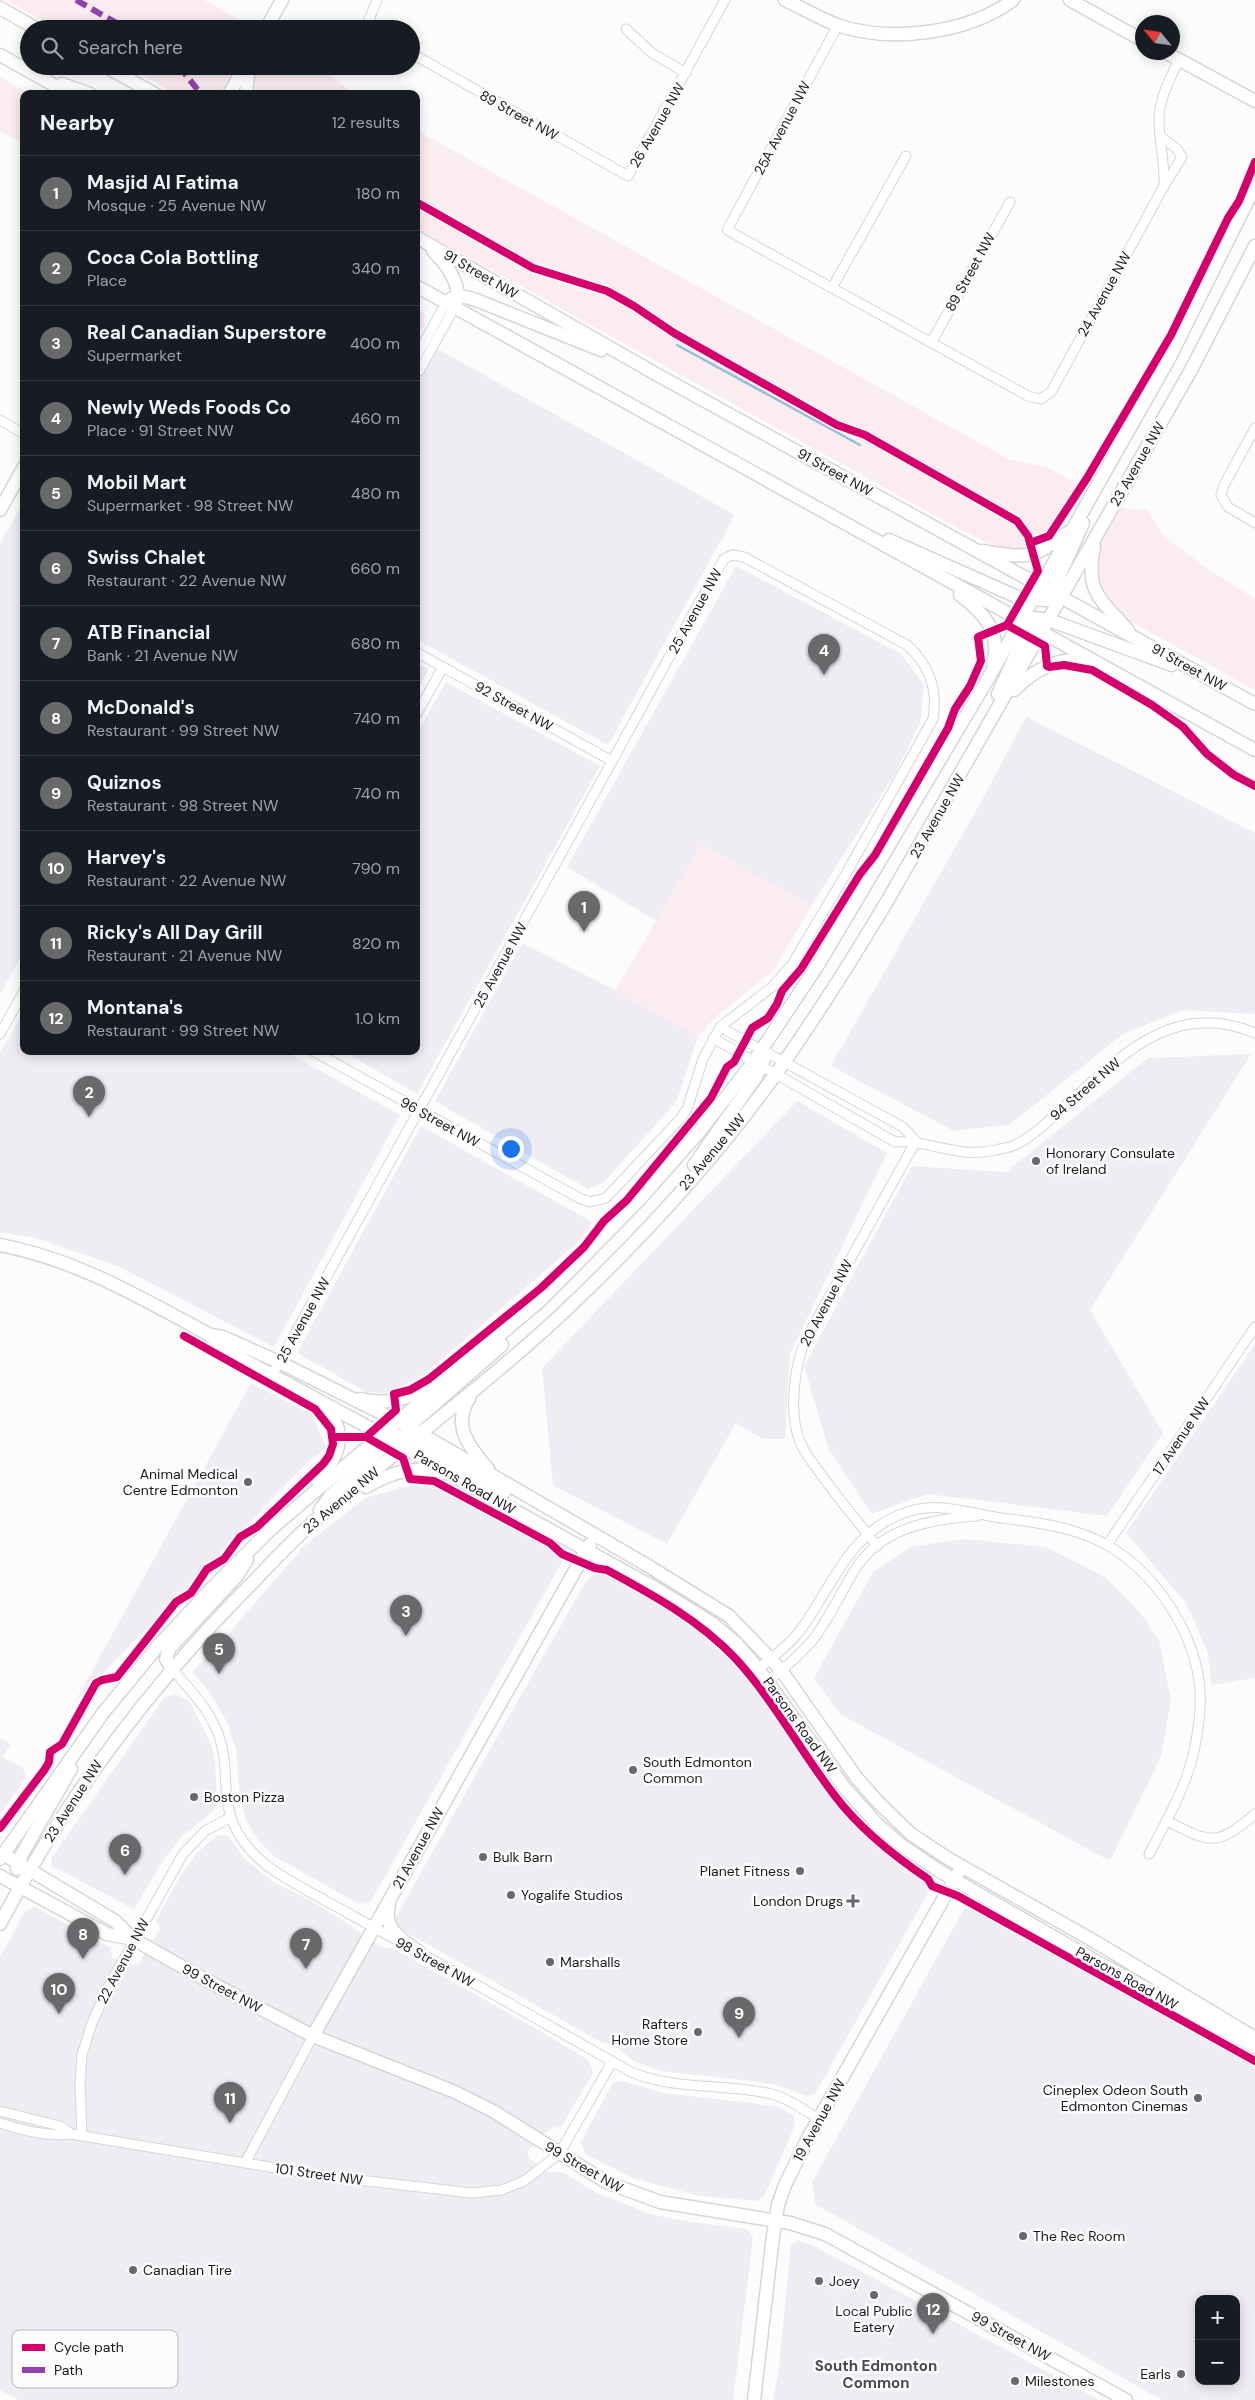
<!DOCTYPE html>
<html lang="en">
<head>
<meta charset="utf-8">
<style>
  :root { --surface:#171b24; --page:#20242c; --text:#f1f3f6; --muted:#9ea1a6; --line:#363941; --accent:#69686a }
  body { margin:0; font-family:"DM Sans",sans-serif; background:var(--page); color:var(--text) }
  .controls { position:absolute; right:15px; bottom:15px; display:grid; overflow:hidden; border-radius:10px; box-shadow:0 2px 12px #0003 }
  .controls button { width:45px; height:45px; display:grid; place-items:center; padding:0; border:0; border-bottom:1px solid var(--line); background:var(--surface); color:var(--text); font:25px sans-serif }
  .compass { position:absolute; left:1135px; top:15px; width:45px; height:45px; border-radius:50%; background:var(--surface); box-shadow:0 2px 12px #0003; rotate:299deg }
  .you { position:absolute; left:510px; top:1148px; width:18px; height:18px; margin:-12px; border:4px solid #fff; border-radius:50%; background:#1a73e8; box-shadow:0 0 0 8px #1a73e833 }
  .badge { display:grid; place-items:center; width:32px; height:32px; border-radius:50%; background:var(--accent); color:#fff; font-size:16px; font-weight:700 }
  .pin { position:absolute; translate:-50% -41px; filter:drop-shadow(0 1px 2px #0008) }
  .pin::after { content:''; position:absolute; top:26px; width:18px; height:15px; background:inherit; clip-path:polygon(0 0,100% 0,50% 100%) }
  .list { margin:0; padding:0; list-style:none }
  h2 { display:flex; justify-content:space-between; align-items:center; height:65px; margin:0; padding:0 20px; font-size:21px }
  h2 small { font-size:16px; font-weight:400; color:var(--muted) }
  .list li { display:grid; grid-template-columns:32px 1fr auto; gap:15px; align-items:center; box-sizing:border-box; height:75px; padding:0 20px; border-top:1px solid var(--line) }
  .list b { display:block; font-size:19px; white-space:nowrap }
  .list p { margin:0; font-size:16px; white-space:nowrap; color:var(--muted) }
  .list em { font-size:16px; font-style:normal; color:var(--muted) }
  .icon { flex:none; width:28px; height:28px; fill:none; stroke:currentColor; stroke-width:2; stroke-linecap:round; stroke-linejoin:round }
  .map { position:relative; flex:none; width:1255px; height:2400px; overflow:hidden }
  .search { position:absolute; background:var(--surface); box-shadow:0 2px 12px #0003; left:20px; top:20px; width:400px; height:55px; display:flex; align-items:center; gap:12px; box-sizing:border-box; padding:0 18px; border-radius:28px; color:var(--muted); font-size:19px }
  .panel { position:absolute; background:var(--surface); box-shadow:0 2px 12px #0003; left:20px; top:90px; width:400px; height:965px; border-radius:10px }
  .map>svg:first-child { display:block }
  .built { fill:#efecf3; fill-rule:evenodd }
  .green { fill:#fbecef }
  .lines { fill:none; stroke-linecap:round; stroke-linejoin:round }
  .stream { stroke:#94beda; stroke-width:2.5 }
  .street-casing { stroke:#d6d6d7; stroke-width:11 }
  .secondary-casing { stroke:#d6d6d7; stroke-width:15 }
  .street { stroke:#fff; stroke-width:9 }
  .secondary { stroke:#fff; stroke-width:12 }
  .quiet { stroke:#8e44ad; stroke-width:6; stroke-dasharray:12 6; stroke-linecap:butt }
  .cycleway-casing { stroke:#fcfbfe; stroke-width:11 }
  .cycleway { stroke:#d6006c; stroke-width:8 }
  .poi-dot { fill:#69686a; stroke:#fcfbfe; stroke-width:2 }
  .labels { text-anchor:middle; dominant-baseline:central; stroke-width:5; stroke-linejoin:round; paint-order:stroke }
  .street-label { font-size:14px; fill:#1a191b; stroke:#fcfbfe }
  .poi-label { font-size:14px; fill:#1a191b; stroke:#fcfbfe; text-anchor:start }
  .neighbourhood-label { font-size:15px; font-weight:bold; fill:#49484c; stroke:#fcfbfe }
  .key { fill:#fcfbfe; stroke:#b8b7ba; stroke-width:1 }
  .key-label { font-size:14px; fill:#1a191b }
</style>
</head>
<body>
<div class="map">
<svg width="1255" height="2400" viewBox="0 0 1255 2400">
  <rect width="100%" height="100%" fill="#fcfcfd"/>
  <g class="built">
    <path d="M420,339L735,515L608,745L416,639V346Z"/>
    <path d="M24,501V951L0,995V544Z"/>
    <path d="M736,566L901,654L924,685L920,723L895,774L811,906L702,845L656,921L567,867Z"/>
    <path d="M416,662L429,669L416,691Z"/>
    <path d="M446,682L600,766L417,1094L343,1051H416V735Z"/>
    <path d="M1026,717L1255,833V1014L1183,1010L1123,1034L1009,1125L954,1131L831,1066L981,802Z"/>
    <path d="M522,943L615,990L698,1036L677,1101L603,1183L588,1189L435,1101Z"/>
    <path d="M24,1011V1051H284L400,1115L274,1347L118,1266L36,1238L0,1232V1053Z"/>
    <path d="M1251,1054L1090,1310L1163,1433L1107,1516L927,1494L872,1514L829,1450L804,1366L912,1166L1006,1172L1148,1058Z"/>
    <path d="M797,1101L887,1153L790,1354L785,1439H763L736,1423L667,1544L553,1485L542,1368Z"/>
    <path d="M421,1126L592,1222L582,1239L420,1378L384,1393L366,1392L297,1353Z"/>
    <path d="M1255,1344V1678L1212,1685L1207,1651L1187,1604L1126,1533Z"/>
    <path d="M251,1383L312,1414L326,1447L307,1463L75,1702Z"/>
    <path d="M446,1482L558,1545L562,1562L370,1903L359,1904L274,1856L258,1840L247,1822L240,1799L236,1749L227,1722L210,1693L192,1671L211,1654L303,1547L365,1498L412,1485Z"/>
    <path d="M966,1539L1046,1547L1106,1578L1138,1610L1159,1640L1171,1700L1161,1756L1110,1861L840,1714L814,1678L873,1572L913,1546Z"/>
    <path d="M598,1571L610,1572L714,1638L740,1665L857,1824L933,1884L815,2094L805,2096L780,2086L759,2082L661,2071L634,2061L612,2044L603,2043L397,1927L396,1917L500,1732L587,1580Z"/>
    <path d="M174,1694L190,1702L211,1744L215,1762L217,1803L213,1811L182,1836L163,1860L134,1909L52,1866L51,1859L164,1698Z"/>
    <path d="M0,1738L10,1744L3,1757L24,1769L26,1778L0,1814Z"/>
    <path d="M218,1835L228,1836L245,1859L273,1882L310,1900L347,1923L381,1947L394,1949L533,2027L588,2060L593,2073L561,2127L551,2128L527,2151L530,2159L549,2172H562L597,2193L653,2215L685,2221L746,2229L753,2238L733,2400H18L0,2390V1957L26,1910L35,1907L111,1948L112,1958L133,1965L139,1963L160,1929L156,1921L179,1878L198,1852Z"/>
    <path d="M976,1908L1255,2066V2400H1162L815,2204L812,2182L964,1909ZM1199,2299H1236V2381H1199Z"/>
    <path d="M623,2081L663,2093L776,2106L793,2115L795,2125L764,2197L757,2201L700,2196L633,2178L585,2154L581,2142L613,2082Z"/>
    <path d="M799,2241L814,2246L1099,2400H773L778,2374L791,2244Z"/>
  </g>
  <g class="green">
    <path d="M6,0H204L256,29H58Z"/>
    <path d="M126,66H235L220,94H176Z"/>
    <path d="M254,66H318L354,94H251Z"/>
    <path d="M0,77L30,94H24V144L0,131Z"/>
    <path d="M416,130L1008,459L1047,467L1084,488C1047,551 1034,568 963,531L416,228Z"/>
    <path d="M416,310L424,314L423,325L416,342Z"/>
    <path d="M1119,507L1148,511L1163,536L1205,567L1255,599V690L1130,621C1105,603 1086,572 1100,541C1105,529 1113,518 1119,507Z"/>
    <path d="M702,845L811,906L774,970L717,1016L698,1036L615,990Z"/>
  </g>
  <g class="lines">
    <path class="stream" d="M677,345L860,445"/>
    <g class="street-casing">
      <g id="street">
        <path d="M838,25L727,230L1028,396L1041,399L1051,392L1164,186C1165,163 1159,142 1159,119C1159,99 1170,78 1179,60"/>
        <path d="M370,29L368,22L377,0"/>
        <path d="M626,29L652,53L686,73"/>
        <path d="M411,53L628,176L725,0"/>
        <path d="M1160,136L1177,149L1182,157L1164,186"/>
        <path d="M832,288L906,156"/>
        <path d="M931,343L1010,202"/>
        <path d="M416,357L446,303"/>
        <path d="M419,371L454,308"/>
        <path d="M0,420L24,434"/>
        <path d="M1255,428L1224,485L1221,495L1228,507L1255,523"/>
        <path d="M416,652L612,761"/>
        <path d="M416,715L443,667"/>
        <path d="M720,1027L903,1127L916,1141"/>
        <path d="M0,1034L24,991"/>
        <path d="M713,1038L895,1142C933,1140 955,1159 996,1150C1002,1148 1010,1148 1015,1145C1034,1136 1050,1119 1066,1105C1122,1055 1174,999 1255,1033"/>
        <path d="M272,1375C415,1117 558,861 699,603L724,559L732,555L744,557L907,645C929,664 938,690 933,719L847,872L791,966L772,987L720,1027L703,1059L687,1109L680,1119L606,1198L590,1202L579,1198C490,1149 401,1100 313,1051"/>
        <path d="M1107,1545L1255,1327"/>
        <path d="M877,1546C858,1522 838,1498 820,1473C814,1464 805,1454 801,1444C788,1416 794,1365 806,1339L916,1141"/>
        <path d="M171,1668C195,1695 220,1720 224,1758C227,1781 224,1803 234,1825C251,1864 291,1881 326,1901C350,1914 374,1928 399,1941"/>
        <path d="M758,1669C773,1657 788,1646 799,1632C831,1590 846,1537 899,1515C939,1498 970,1515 1009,1519C1043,1523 1076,1528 1107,1545C1154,1572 1191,1627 1199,1680C1202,1701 1199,1726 1195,1746C1188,1784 1167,1820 1149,1854"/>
        <path d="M768,1681C785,1667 802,1654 815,1637C830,1616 841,1593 854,1571C881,1527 931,1519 977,1516"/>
        <path d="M1167,1821C1210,1843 1217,1847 1255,1814"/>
        <path d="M415,1950L631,2072C677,2091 724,2083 771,2094C788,2098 804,2110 819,2119"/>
        <path d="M0,2111L60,2126L71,2134"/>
        <path d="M0,2123C22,2130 47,2137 71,2134L324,2176L472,2193L501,2190L524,2181L559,2154L612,2062"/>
        <path d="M82,2136L80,2084L82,2055L92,2023L107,1989L183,1854L205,1831L231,1817"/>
        <path d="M245,2163L313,2036"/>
      </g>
    </g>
    <g class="secondary-casing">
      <g id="secondary">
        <path d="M785,0C802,8 819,18 837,25C890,43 967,34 1013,0"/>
        <path d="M1070,0L1142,40"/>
        <path d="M0,8L37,29"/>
        <path d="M266,29L282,0"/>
        <path d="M1165,52L1255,101"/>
        <path d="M0,55L70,94"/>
        <path d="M105,66L155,94"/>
        <path d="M62,84L90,94"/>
        <path d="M229,94L245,66"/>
        <path d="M246,94L249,66"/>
        <path d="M416,237L656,374L1255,704"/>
        <path d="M433,251C445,262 463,286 456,303"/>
        <path d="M416,286L1255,750"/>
        <path d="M446,303C456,293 463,296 476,300L601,350"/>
        <path d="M0,510L24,467"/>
        <path d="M889,540L1022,599L1048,600L1061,597"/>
        <path d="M1094,546C1085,592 1100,599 1128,630"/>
        <path d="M983,551C1002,554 1025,560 1042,550C1051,545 1059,537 1069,532"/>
        <path d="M960,595C983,612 1002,632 993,663"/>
        <path d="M1049,599L1083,523"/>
        <path d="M1020,621L1033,618L1049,620L1172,665"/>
        <path d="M1014,690C1034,670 1062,653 1091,664"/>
        <path d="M998,694L1032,619"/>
        <path d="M694,1165L756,1077L765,1057L762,1049"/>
        <path d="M0,1245C78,1260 141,1298 210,1335L220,1347L392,1440L483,1493L662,1592L712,1623L736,1643L758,1669L844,1787L877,1824L901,1845L941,1872L1092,1959L1255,2047"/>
        <path d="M210,1335L223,1337L279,1362L409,1427L645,1564L729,1616L781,1670L856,1777L878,1802L911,1834L949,1859L1099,1944L1255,2038"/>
        <path d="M470,1397C451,1425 469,1447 488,1469"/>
        <path d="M361,1399C388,1406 412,1398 435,1383"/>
        <path d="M406,1433L414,1422L502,1345"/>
        <path d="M406,1438L504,1492"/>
        <path d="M317,1480C340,1456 350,1431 322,1405"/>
        <path d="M366,1487C389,1473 416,1465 442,1473"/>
        <path d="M320,1510L331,1495L396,1435"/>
        <path d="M171,1668L166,1659L169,1649L236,1577L247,1560"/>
        <path d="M3,1854L115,1921L133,1939L204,1979L313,2036L455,2092L493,2111L606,2182L660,2202L790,2223L825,2234L1126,2400"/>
        <path d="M0,1859L103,1713L158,1646L209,1591L272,1528L541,1300L639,1200L700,1131L754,1061L818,965L989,677L1170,357L1255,186"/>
        <path d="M17,1869L22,1854L71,1769"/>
        <path d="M0,1876L107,1934L133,1939"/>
        <path d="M389,1906C382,1929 403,1940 419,1952"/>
        <path d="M0,1924C67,1795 154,1681 257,1578C274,1560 292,1541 310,1525C395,1450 487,1385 568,1308C643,1237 718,1155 778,1071C817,1015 854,957 889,898L1191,370L1255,246"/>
        <path d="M313,2036L590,1544"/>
        <path d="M754,2400L773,2236L778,2205L785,2185L808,2138L958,1873"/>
      </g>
    </g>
    <use href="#street" class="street"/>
    <use href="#secondary" class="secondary"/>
    <g class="quiet">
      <path d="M76,0L127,29"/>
      <path d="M179,66L200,93"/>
    </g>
    <g class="cycleway-casing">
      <g id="cycleway">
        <path d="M1030,543L1049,536L1087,478L1171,335L1228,218L1239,201L1255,162"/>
        <path d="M1007,625L1045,646L1047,666L1049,667L1064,665L1092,670L1152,705L1183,727L1207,754L1234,775L1255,786"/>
        <path d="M333,1437H366L403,1458L410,1479L434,1481L550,1543L562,1554L595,1568L607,1570C653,1595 699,1620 735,1658C773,1699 801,1752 835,1796C860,1829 894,1856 928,1879L932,1886L958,1896L1255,2061"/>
        <path d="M366,1437L396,1410L394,1394L410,1390L429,1379L541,1288L584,1247L604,1221L627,1200L711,1098L727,1067L734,1062L752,1028L768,1018L777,1004L782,991L801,969L860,874L875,855L948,728L955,709L970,686L981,661L978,637L1007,625L1038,571L1028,536L1017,521L865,435L837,425L674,333L634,306L607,291L533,268L416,202"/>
        <path d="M0,1828L45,1769L49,1762L50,1752L62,1744L96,1683L102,1680L117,1677L176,1602L191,1593L207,1569L224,1559L240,1537L257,1527L323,1464L329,1456L333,1444L331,1429L315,1409L184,1336"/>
      </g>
    </g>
    <use href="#cycleway" class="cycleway"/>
  </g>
  <g class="poi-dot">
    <circle cx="1036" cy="1161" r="5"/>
    <circle cx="248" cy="1482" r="5"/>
    <circle cx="633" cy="1770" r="5"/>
    <circle cx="194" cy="1797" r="5"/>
    <circle cx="483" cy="1857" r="5"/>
    <circle cx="800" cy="1871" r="5"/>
    <circle cx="511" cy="1895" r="5"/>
    <path d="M850.5 1893.5h5v5h5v5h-5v5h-5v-5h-5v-5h5z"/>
    <circle cx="550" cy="1962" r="5"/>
    <circle cx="698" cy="2032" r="5"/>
    <circle cx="1198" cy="2098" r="5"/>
    <circle cx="1023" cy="2236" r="5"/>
    <circle cx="133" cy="2270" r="5"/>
    <circle cx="819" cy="2281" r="5"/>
    <circle cx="874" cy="2295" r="5"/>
    <circle cx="1181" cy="2374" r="5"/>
    <circle cx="1015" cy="2381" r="5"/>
  </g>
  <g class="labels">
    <g class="street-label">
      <text transform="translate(519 115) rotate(29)">89 Street NW</text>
      <text transform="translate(657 125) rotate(-60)">26 Avenue NW</text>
      <text transform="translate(782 128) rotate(-62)">25A Avenue NW</text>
      <text transform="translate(970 272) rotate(-61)">89 Street NW</text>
      <text transform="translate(481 274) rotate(30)">91 Street NW</text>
      <text transform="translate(1104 294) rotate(-61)">24 Avenue NW</text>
      <text transform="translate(1137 464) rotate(-60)">23 Avenue NW</text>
      <text transform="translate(835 472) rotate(29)">91 Street NW</text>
      <text transform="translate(695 611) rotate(-61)">25 Avenue NW</text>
      <text transform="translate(1189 667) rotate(29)">91 Street NW</text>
      <text transform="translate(514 706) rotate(29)">92 Street NW</text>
      <text transform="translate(937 816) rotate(-60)">23 Avenue NW</text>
      <text transform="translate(500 965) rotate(-61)">25 Avenue NW</text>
      <text transform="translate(1085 1089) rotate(-41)">94 Street NW</text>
      <text transform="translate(440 1122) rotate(29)">96 Street NW</text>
      <text transform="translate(712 1152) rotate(-50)">23 Avenue NW</text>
      <text transform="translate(826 1303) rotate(-62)">20 Avenue NW</text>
      <text transform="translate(303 1320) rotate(-61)">25 Avenue NW</text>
      <text transform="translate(1181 1436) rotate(-56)">17 Avenue NW</text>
      <text transform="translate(465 1482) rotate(30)">Parsons Road NW</text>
      <text transform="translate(341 1500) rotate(-40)">23 Avenue NW</text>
      <text transform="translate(800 1725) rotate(54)">Parsons Road NW</text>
      <text transform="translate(73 1801) rotate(-57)">23 Avenue NW</text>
      <text transform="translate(418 1848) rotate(-61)">21 Avenue NW</text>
      <text transform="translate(123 1961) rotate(-62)">22 Avenue NW</text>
      <text transform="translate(435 1962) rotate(29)">98 Street NW</text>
      <text transform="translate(1127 1978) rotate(29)">Parsons Road NW</text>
      <text transform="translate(222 1988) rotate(28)">99 Street NW</text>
      <text transform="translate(819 2120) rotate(-61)">19 Avenue NW</text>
      <text transform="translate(584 2167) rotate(30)">99 Street NW</text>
      <text transform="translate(319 2174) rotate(8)">101 Street NW</text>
      <text transform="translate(1011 2336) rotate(29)">99 Street NW</text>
    </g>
    <g class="poi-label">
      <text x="1046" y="1153">Honorary Consulate<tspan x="1046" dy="16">of Ireland</tspan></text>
      <text x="238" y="1474" text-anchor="end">Animal Medical<tspan x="238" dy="16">Centre Edmonton</tspan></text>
      <text x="643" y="1762">South Edmonton<tspan x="643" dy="16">Common</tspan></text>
      <text x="204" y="1797">Boston Pizza</text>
      <text x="493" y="1857">Bulk Barn</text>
      <text x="790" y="1871" text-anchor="end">Planet Fitness</text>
      <text x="521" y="1895">Yogalife Studios</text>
      <text x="843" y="1901" text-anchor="end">London Drugs</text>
      <text x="560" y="1962">Marshalls</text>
      <text x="688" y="2024" text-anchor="end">Rafters<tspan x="688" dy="16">Home Store</tspan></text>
      <text x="1188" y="2090" text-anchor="end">Cineplex Odeon South<tspan x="1188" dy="16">Edmonton Cinemas</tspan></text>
      <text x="1033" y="2236">The Rec Room</text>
      <text x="143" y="2270">Canadian Tire</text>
      <text x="829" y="2281">Joey</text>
      <text x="874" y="2311" text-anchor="middle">Local Public<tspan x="874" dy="16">Eatery</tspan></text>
      <text x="1171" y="2374" text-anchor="end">Earls</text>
      <text x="1025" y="2381">Milestones</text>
    </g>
    <g class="neighbourhood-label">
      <text x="876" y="2366">South Edmonton<tspan x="876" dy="17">Common</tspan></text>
    </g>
  </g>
  <rect x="12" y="2330" width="166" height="58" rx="8" class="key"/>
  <rect x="22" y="2344" width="23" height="7" fill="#d6006c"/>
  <rect x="22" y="2367" width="23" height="6" fill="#8e44ad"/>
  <g class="key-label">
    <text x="54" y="2352">Cycle path</text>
    <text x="54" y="2375">Path</text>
  </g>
</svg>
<div class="controls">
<button>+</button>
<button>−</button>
</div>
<svg class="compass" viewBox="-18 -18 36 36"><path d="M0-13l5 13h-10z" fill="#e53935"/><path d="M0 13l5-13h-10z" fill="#9ea1a6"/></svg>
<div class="you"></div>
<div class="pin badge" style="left:584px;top:932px">1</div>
<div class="pin badge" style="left:89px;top:1117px">2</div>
<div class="pin badge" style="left:406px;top:1636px">3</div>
<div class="pin badge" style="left:824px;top:675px">4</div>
<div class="pin badge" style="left:219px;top:1674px">5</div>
<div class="pin badge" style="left:125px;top:1875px">6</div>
<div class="pin badge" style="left:306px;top:1969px">7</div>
<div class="pin badge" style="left:83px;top:1959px">8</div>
<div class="pin badge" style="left:739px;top:2038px">9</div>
<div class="pin badge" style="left:59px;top:2014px">10</div>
<div class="pin badge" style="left:230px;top:2123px">11</div>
<div class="pin badge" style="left:933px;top:2334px">12</div>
<div class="search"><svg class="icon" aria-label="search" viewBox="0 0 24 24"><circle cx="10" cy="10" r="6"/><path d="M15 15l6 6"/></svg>Search here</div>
<section class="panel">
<h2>Nearby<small>12 results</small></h2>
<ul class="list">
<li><span class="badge">1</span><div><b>Masjid Al Fatima</b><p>Mosque · 25 Avenue NW</p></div><em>180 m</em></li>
<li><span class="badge">2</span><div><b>Coca Cola Bottling</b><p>Place</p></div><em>340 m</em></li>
<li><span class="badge">3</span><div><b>Real Canadian Superstore</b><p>Supermarket</p></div><em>400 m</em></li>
<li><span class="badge">4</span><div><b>Newly Weds Foods Co</b><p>Place · 91 Street NW</p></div><em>460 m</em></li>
<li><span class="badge">5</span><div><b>Mobil Mart</b><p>Supermarket · 98 Street NW</p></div><em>480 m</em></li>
<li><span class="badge">6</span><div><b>Swiss Chalet</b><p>Restaurant · 22 Avenue NW</p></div><em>660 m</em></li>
<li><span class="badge">7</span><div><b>ATB Financial</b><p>Bank · 21 Avenue NW</p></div><em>680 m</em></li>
<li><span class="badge">8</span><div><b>McDonald's</b><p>Restaurant · 99 Street NW</p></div><em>740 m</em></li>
<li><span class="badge">9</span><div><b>Quiznos</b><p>Restaurant · 98 Street NW</p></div><em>740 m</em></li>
<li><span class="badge">10</span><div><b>Harvey's</b><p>Restaurant · 22 Avenue NW</p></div><em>790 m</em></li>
<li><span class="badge">11</span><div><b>Ricky's All Day Grill</b><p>Restaurant · 21 Avenue NW</p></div><em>820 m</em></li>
<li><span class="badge">12</span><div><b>Montana's</b><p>Restaurant · 99 Street NW</p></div><em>1.0 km</em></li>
</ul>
</section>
</div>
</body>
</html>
